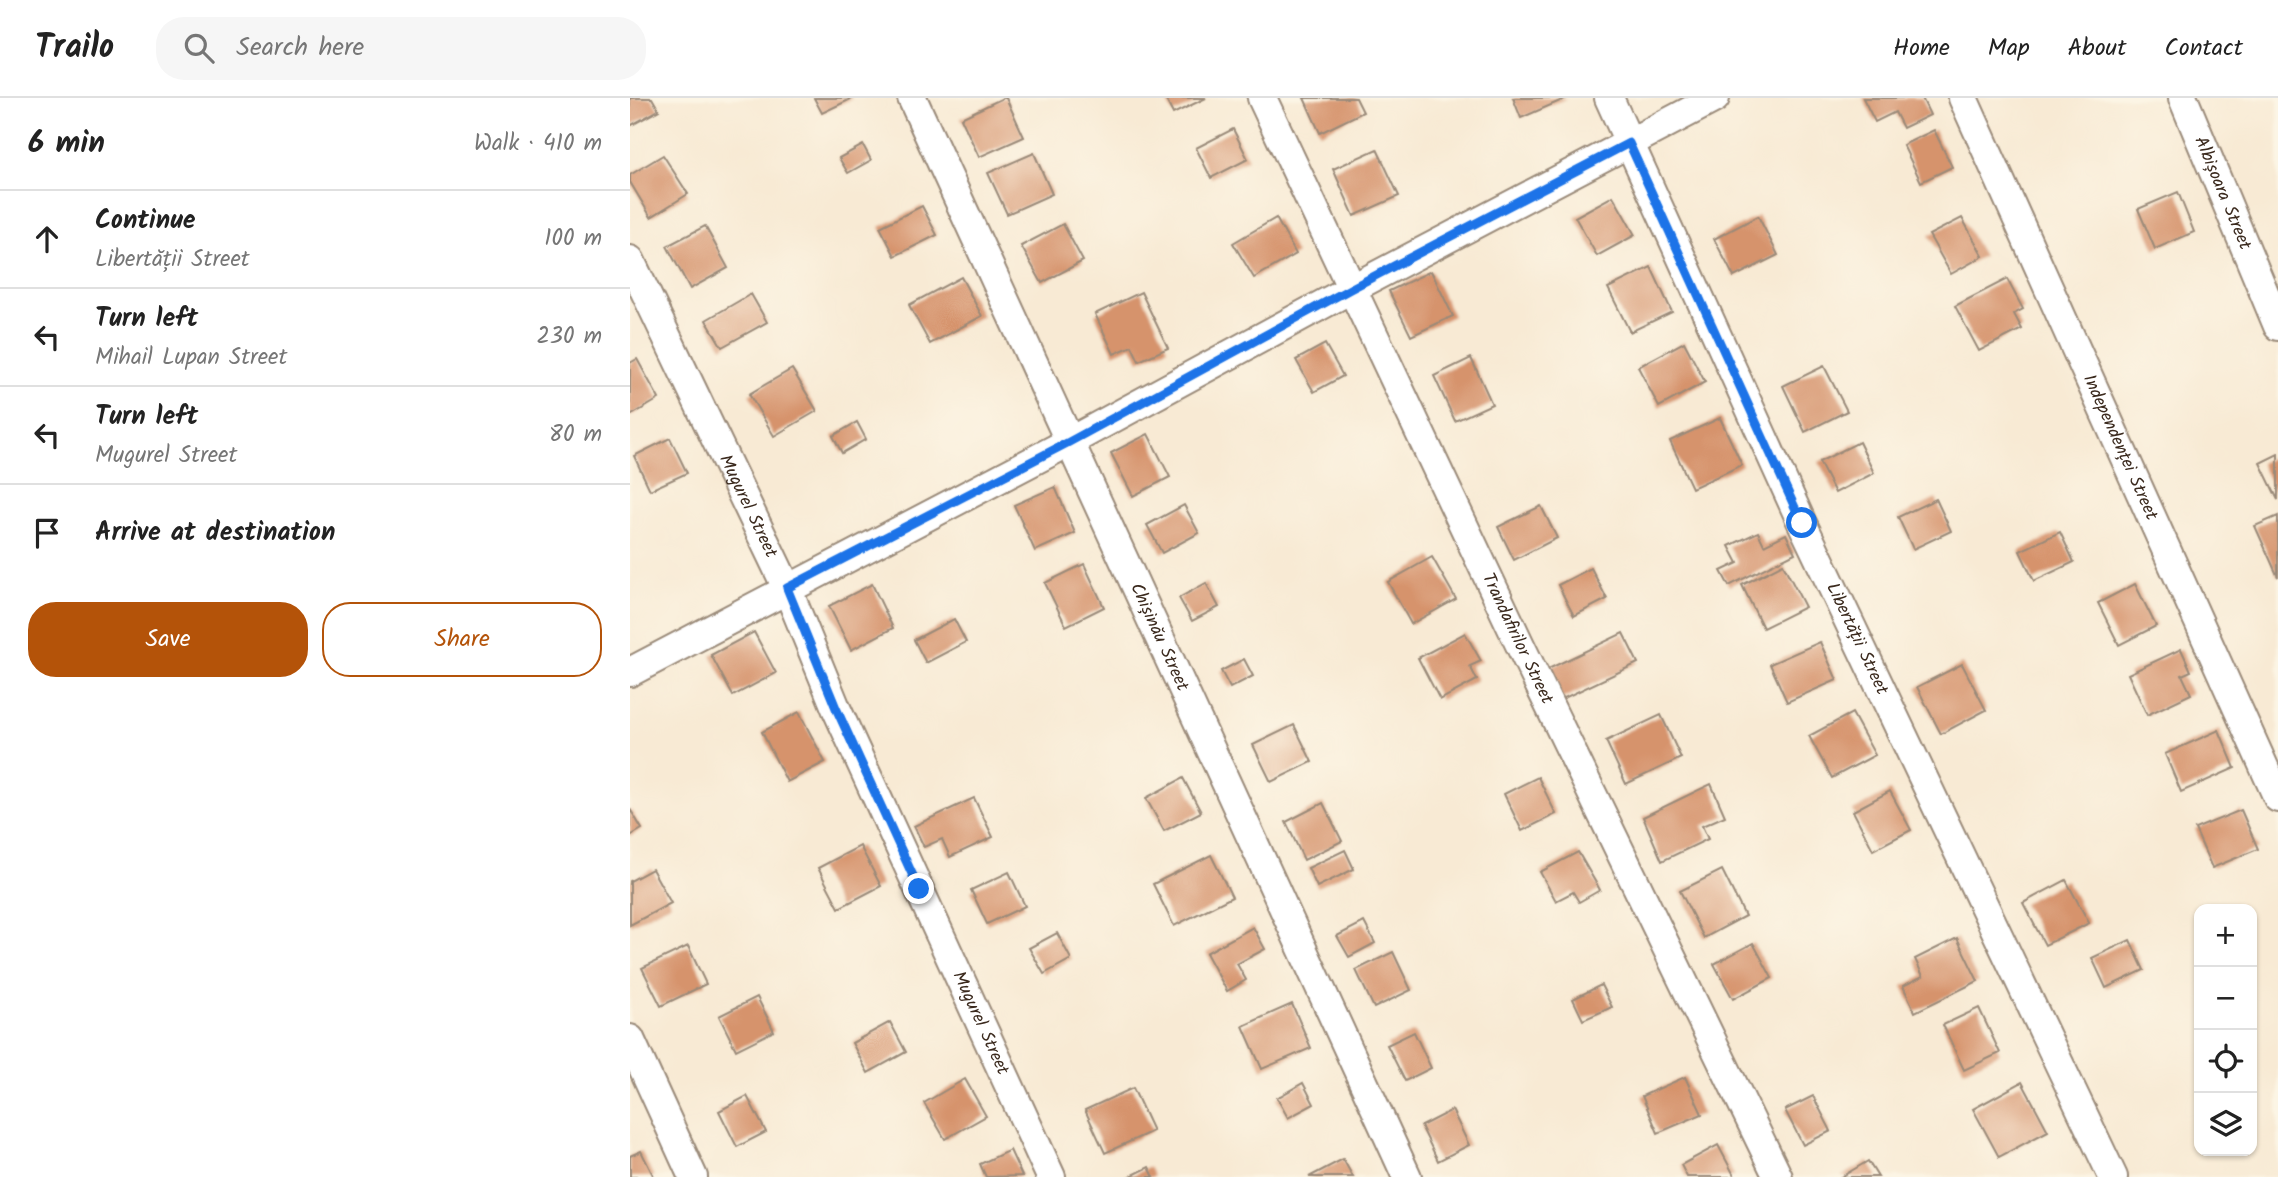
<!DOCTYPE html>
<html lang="en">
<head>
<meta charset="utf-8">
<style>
  :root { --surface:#fff; --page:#f6f6f6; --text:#222; --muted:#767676; --line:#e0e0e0; --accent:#b45309 }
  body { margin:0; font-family:Kalam,sans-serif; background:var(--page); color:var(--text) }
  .controls { position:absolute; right:21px; bottom:21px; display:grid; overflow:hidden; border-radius:14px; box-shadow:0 2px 5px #0004 }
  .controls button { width:63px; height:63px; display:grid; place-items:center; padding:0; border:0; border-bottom:2px solid var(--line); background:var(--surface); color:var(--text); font:35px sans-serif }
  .stop { position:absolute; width:21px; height:21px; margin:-16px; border:5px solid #1a73e8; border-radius:50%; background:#fff }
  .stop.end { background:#1a73e8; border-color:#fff; box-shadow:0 2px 7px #0008 }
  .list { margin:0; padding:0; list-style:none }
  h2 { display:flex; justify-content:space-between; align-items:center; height:91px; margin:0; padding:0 28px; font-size:30px }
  h2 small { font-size:23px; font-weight:400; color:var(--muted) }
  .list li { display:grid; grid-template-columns:46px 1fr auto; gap:21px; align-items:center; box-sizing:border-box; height:98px; padding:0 28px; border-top:2px solid var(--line) }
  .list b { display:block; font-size:26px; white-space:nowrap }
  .list p { margin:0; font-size:23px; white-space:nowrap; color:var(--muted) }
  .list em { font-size:23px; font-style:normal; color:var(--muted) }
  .actions { display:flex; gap:14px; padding:21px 28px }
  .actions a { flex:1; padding:16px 0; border:2px solid var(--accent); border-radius:28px; text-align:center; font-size:24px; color:var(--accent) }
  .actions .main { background:var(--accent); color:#fff }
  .icon { flex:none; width:38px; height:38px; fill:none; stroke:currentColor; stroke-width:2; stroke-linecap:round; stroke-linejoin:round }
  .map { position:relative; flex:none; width:1648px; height:1079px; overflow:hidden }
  header { display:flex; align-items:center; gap:42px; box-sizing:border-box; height:98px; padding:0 35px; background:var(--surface); border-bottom:2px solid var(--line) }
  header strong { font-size:33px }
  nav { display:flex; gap:38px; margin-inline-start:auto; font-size:24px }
  .search { width:490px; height:63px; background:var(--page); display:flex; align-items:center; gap:18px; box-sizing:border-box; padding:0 24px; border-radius:28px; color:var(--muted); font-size:26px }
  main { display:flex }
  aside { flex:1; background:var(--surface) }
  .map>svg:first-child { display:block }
  .building { fill:#d6936c }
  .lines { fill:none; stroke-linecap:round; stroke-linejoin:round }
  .minor-casing { stroke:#9a8a79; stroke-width:32 }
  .minor { stroke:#fff; stroke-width:28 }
  .route { stroke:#1a73e8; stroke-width:9 }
  .labels { text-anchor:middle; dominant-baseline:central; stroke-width:6; stroke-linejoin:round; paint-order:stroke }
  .street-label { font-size:18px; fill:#3b2a1e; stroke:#fcf5e5 }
</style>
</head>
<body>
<header>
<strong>Trailo</strong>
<div class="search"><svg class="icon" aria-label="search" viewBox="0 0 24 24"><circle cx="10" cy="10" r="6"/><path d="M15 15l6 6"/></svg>Search here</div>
<nav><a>Home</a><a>Map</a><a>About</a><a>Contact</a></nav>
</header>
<main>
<aside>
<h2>6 min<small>Walk · 410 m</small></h2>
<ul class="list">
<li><svg class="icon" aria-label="ahead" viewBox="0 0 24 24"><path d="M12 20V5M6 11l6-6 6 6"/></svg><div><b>Continue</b><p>Libertății Street</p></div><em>100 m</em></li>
<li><svg class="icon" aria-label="left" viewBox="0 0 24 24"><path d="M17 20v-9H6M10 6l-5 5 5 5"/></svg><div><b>Turn left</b><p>Mihail Lupan Street</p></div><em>230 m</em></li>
<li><svg class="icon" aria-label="left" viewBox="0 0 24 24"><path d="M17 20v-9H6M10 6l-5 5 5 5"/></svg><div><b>Turn left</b><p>Mugurel Street</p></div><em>80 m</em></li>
<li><svg class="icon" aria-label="arrive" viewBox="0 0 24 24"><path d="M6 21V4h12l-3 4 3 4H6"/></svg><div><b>Arrive at destination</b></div></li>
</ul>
<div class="actions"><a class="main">Save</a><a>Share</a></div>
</aside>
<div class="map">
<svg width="1648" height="1079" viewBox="0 0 1648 1079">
  <rect width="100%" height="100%" fill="#fcf5e5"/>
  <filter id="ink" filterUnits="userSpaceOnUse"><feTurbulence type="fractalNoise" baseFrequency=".0143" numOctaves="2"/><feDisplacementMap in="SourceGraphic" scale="14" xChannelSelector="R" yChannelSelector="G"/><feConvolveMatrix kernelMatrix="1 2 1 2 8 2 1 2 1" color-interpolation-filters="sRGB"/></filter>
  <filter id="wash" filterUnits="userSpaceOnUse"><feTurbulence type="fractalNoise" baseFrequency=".00686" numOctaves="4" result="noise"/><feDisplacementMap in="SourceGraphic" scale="28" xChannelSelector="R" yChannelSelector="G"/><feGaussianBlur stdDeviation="1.57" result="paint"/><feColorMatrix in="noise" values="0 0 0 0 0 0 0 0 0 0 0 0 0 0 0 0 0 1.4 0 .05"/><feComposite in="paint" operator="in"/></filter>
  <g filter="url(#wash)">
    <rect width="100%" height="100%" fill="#f8ead4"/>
    <g id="blocks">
      <g class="building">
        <path d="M0,0H22L29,12L0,28Z"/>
        <path d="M184,0H223L192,15Z"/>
        <path d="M373,0H376L394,39L349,59L331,20Z"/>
        <path d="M535,0H576L543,16Z"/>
        <path d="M674,0H726L733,14L690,35Z"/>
        <path d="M883,0H937L891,20Z"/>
        <path d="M1233,0H1292L1300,17L1273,30L1265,14L1245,24Z"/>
        <path d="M603,31L618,61L581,80L566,50Z"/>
        <path d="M1304,32L1322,69L1291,84L1273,47Z"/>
        <path d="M233,47L241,62L218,75L209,60Z"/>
        <path d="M747,51L769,98L724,118L703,71Z"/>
        <path d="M404,55L422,96L377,116L358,75Z"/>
        <path d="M33,57L58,96L21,119L0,84V77Z"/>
        <path d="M1548,94L1564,134L1525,151L1508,111Z"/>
        <path d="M983,98L1005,137L967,158L945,119Z"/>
        <path d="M292,108L307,137L265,158L250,129Z"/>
        <path d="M1128,118L1148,157L1104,179L1084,141Z"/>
        <path d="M646,120L666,156L624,180L603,145Z"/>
        <path d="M1332,120L1353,158L1321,176L1299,137Z"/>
        <path d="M433,126L453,163L412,185L391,148Z"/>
        <path d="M75,128L98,170L60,191L37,148Z"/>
        <path d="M1021,169L1042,214L1000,234L978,190Z"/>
        <path d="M801,173L823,218L781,238L759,193Z"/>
        <path d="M331,179L352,218L300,246L279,207Z"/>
        <path d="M1377,181L1393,211L1384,216L1392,231L1349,253L1325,208Z"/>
        <path d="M511,194L538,250L509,263L502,248L484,256L465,216Z"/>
        <path d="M121,196L137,224L92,249L76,222Z"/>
        <path d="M1054,244L1075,284L1029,309L1008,269Z"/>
        <path d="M695,246L713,278L684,294L666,262Z"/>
        <path d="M841,260L862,306L825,323L804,278Z"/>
        <path d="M7,261L29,301L0,318V265Z"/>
        <path d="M1194,268L1217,313L1175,334L1153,288Z"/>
        <path d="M162,271L187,313L144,338L119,296Z"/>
        <path d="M1090,320L1112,367L1062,390L1040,343Z"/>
        <path d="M227,324L236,341L212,355L203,338Z"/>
        <path d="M518,336L540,379L503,398L481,355Z"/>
        <path d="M40,340L57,375L20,392L4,358Z"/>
        <path d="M1229,344L1244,375L1205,395L1189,364Z"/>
        <path d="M1648,356V402L1630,365Z"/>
        <path d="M425,389L445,435L405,453L384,407Z"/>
        <path d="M1306,401L1321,433L1283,451L1268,419Z"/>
        <path d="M554,407L569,435L532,455L517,427Z"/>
        <path d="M911,408L927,440L884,462L868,429Z"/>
        <path d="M1648,418V479L1625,428Z"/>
        <path d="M1128,434L1134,447L1156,436L1165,455L1099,488L1091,473L1108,465L1099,448Z"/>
        <path d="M1430,434L1444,464L1404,483L1390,453Z"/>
        <path d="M802,459L826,501L781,526L758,484Z"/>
        <path d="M454,466L474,509L436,528L415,485Z"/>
        <path d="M1153,466L1175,509L1133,530L1112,487Z"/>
        <path d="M961,470L977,501L944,518L928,487Z"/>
        <path d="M576,485L589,509L562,523L549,500Z"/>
        <path d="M242,486L263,530L221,552L199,508Z"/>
        <path d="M1505,486L1526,528L1489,547L1468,505Z"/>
        <path d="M324,521L336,544L296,565L284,542Z"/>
        <path d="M124,534L146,575L103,598L81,557Z"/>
        <path d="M835,535L851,563L840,568L847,582L810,602L788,560Z"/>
        <path d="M993,535L1008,565L928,603L914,573Z"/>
        <path d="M1190,544L1207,582L1157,604L1140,566Z"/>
        <path d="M1551,551L1561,573L1552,577L1561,596L1517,617L1498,576Z"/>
        <path d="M614,561L623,578L600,590L591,573Z"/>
        <path d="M1332,566L1356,612L1311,636L1287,589Z"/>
        <path d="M169,614L195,664L157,684L132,634Z"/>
        <path d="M1222,615L1245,657L1202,680L1179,638Z"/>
        <path d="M1031,617L1051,660L996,686L976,643Z"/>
        <path d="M664,627L682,664L641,684L623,647Z"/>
        <path d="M1589,632L1605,670L1551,694L1535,656Z"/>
        <path d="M908,679L926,716L892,733L874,696Z"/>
        <path d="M553,680L571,714L534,733L516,700Z"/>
        <path d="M1081,686L1095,718L1072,728L1078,741L1032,763L1013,719Z"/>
        <path d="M1260,693L1281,732L1243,752L1223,713Z"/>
        <path d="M344,700L363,739L320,759L312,741L294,749L284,728Z"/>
        <path d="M693,705L712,743L674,762L656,724Z"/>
        <path d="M0,711L12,731L0,738Z"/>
        <path d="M1611,712L1628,751L1582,770L1565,731Z"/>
        <path d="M230,748L251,788L209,810L188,770Z"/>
        <path d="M715,752L724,771L687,789L678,770Z"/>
        <path d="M948,754L970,792L949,804L943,794L926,803L910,774Z"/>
        <path d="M581,757L602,799L544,828L523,786Z"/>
        <path d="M22,771L41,805L0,827V783Z"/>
        <path d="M1092,772L1115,818L1074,840L1050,793Z"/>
        <path d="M379,774L395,808L357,826L341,792Z"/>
        <path d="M1436,782L1459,825L1415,847L1393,805Z"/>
        <path d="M734,824L745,845L719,859L707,838Z"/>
        <path d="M623,829L635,851L607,866L616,882L597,893L576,855Z"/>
        <path d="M427,835L441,861L414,876L399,850Z"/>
        <path d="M1327,840L1348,883L1285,914L1273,888L1293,878L1285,861Z"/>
        <path d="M1500,842L1514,872L1476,890L1462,860Z"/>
        <path d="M1123,845L1142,880L1103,901L1084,866Z"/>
        <path d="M58,848L76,886L31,908L12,870Z"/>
        <path d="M763,854L781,892L744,910L726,872Z"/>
        <path d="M971,887L982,909L953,922L943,901Z"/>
        <path d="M127,899L144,933L106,952L89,918Z"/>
        <path d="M662,906L681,950L632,971L613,928Z"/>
        <path d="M1349,910L1370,955L1334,972L1313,927Z"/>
        <path d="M260,924L276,954L238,975L222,945Z"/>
        <path d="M784,934L801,970L775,983L757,947Z"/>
        <path d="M1055,979L1072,1016L1028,1035L1012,998Z"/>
        <path d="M335,981L356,1018L315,1041L294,1005Z"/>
        <path d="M1392,984L1418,1033L1369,1059L1343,1011Z"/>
        <path d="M673,985L684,1006L658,1020L647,1000Z"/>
        <path d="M503,990L523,1033L475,1055L455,1012Z"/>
        <path d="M117,998L136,1034L107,1049L89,1013Z"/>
        <path d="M1183,998L1201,1033L1173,1047L1155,1012Z"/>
        <path d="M822,1012L839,1047L808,1063L791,1028Z"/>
        <path d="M1088,1047L1105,1079H1057L1051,1067Z"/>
        <path d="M380,1052L392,1078L356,1079L350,1066Z"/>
        <path d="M11,1053L24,1079H0V1058Z"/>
        <path d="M713,1061L723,1079H679Z"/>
        <path d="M1238,1063L1248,1079H1211Z"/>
        <path d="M519,1069L524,1079H499Z"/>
      </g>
    </g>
  </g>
  <g filter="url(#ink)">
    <use href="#blocks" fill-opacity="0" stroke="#9a8a79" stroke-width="2"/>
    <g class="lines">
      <g class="minor-casing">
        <g id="minor">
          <path id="s1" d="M282,0L777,1079"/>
          <path id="s2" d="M632,0L890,547L1148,1079"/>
          <path id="s3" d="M979,0L1172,425L1483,1079"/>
          <path id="s4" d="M1333,0L1648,700"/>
          <path id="s5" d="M1553,0L1648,228"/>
          <path id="s6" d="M0,162L157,490L206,610L421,1079"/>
          <path d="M0,574L439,344L721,191L1085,0"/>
          <path d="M0,941L63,1079"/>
        </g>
      </g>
      <use href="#minor" class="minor"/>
    </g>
  </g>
  <g class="lines" filter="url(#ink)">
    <path class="route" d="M289,791L206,610L157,490L439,344L720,191L999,45L1172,425"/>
  </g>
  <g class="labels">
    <g class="street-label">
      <text stroke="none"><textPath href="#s5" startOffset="103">Albișoara Street</textPath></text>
      <text stroke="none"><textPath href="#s4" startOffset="383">Independenței Street</textPath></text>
      <text stroke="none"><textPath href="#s6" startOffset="273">Mugurel Street</textPath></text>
      <text stroke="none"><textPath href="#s1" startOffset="593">Chișinău Street</textPath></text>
      <text stroke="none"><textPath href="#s2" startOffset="598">Trandafirilor Street</textPath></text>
      <text stroke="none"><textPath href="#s3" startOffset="595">Libertății Street</textPath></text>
      <text stroke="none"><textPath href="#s6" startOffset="840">Mugurel Street</textPath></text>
    </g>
  </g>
</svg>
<div class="controls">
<button>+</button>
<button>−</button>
<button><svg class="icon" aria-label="locate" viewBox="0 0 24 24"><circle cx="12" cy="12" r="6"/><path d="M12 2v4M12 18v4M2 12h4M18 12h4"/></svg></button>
<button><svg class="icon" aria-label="layers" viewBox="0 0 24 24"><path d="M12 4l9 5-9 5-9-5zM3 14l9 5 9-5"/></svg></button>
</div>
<div class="stop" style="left:1172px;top:425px"></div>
<div class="stop end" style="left:289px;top:791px"></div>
</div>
</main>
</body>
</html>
